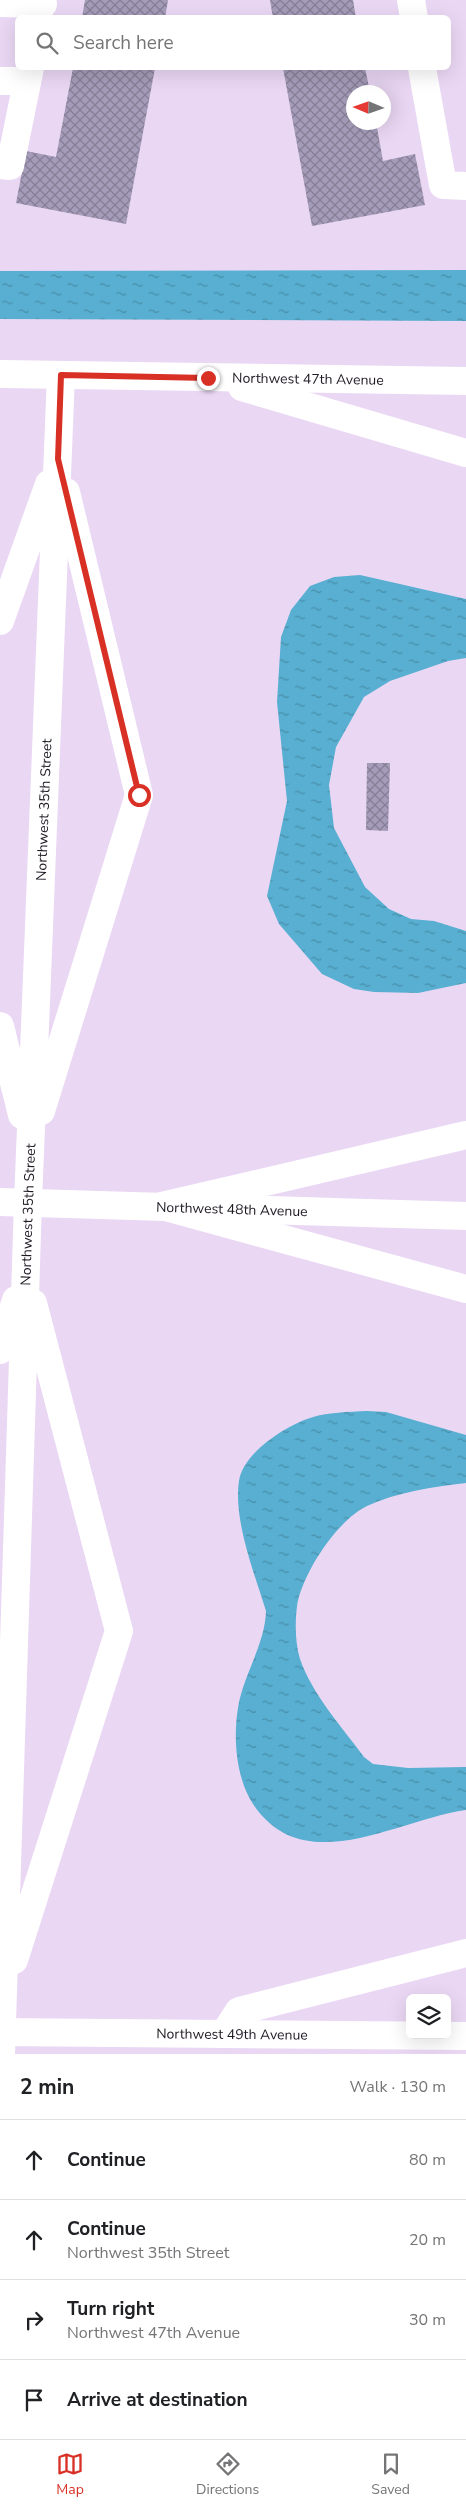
<!DOCTYPE html>
<html lang="en">
<head>
<meta charset="utf-8">
<style>
  :root { --surface:#fff; --page:#f6f6f6; --text:#202124; --muted:#757577; --line:#e0e0e0; --accent:#d93025 }
  body { margin:0; font-family:"Nunito Sans",sans-serif; background:var(--page); color:var(--text) }
  .controls { position:absolute; right:15px; bottom:15px; display:grid; overflow:hidden; border-radius:8px; box-shadow:0 5px 20px #0002 }
  .controls button { width:45px; height:45px; display:grid; place-items:center; padding:0; border:0; border-bottom:1px solid var(--line); background:var(--surface); color:var(--text); font:25px sans-serif }
  .compass { position:absolute; left:346px; top:85px; width:45px; height:45px; border-radius:50%; background:var(--surface); box-shadow:0 5px 20px #0002; rotate:272deg }
  .stop { position:absolute; width:15px; height:15px; margin:-11px; border:4px solid #d93025; border-radius:50%; background:#fff }
  .stop.end { background:#d93025; border-color:#fff; box-shadow:0 1px 5px #0008 }
  .list { margin:0; padding:0; list-style:none }
  h2 { display:flex; justify-content:space-between; align-items:center; height:65px; margin:0; padding:0 20px; font-size:21px }
  h2 small { font-size:16px; font-weight:400; color:var(--muted) }
  .list li { display:grid; grid-template-columns:32px 1fr auto; gap:15px; align-items:center; box-sizing:border-box; height:80px; padding:0 20px; border-top:1px solid var(--line) }
  .list b { display:block; font-size:19px; white-space:nowrap }
  .list p { margin:0; font-size:16px; white-space:nowrap; color:var(--muted) }
  .list em { font-size:16px; font-style:normal; color:var(--muted) }
  .icon { flex:none; width:28px; height:28px; fill:none; stroke:currentColor; stroke-width:2; stroke-linecap:round; stroke-linejoin:round }
  .map { position:relative; flex:none; width:466px; height:2054px; overflow:hidden }
  .search { position:absolute; background:var(--surface); box-shadow:0 5px 20px #0002; left:15px; right:15px; top:15px; height:55px; display:flex; align-items:center; gap:12px; box-sizing:border-box; padding:0 18px; border-radius:8px; color:var(--muted); font-size:19px }
  .sheet { height:385px; background:var(--surface) }
  nav { display:flex; justify-content:space-around; align-items:center; box-sizing:border-box; height:70px; border-top:1px solid var(--line); background:var(--surface); font-size:14px; color:var(--muted) }
  nav a { display:grid; justify-items:center; gap:2px }
  nav .on { color:var(--accent) }
  .map>svg:first-child { display:block }
  .water { fill:url(#water-ripples) }
  .building { fill:url(#building-cross-hatch) }
  .lines { fill:none; stroke-linecap:round; stroke-linejoin:round }
  .minor { stroke:#fff; stroke-width:28 }
  .route { stroke:#d93025; stroke-width:6 }
  .labels { text-anchor:middle; dominant-baseline:central; stroke-width:5; stroke-linejoin:round; paint-order:stroke }
  .street-label { font-size:14px; fill:#1f1923; stroke:#fff }
</style>
</head>
<body>
<div class="map">
<svg width="466" height="2054" viewBox="0 0 466 2054">
  <defs>
    <pattern id="water-ripples" width="26" height="14" patternUnits="userSpaceOnUse" patternTransform="scale(1.25)"><rect width="26" height="14" fill="#58afd1"/><path d="M2 4q2-2 4 0t4 0M15 11q2-2 4 0t4 0" fill="none" stroke="#488ea9"/></pattern>
    <pattern id="building-cross-hatch" width="8" height="8" patternUnits="userSpaceOnUse" patternTransform="scale(1.25)"><rect width="8" height="8" fill="#a59cb9"/><path d="M0 0l8 8M0 8l8-8" fill="none" stroke="#867e96"/></pattern>
  </defs>
  <rect width="100%" height="100%" fill="#ead7f4"/>
  <g class="water">
    <path d="M466,270V321L0,319V271Z"/>
    <path d="M360,575L466,599V658L448,661L390,681L364,697L336,747L329,785L334,828L365,887L389,909L411,919L434,921L466,931V983L418,993L374,992L354,989L322,974L279,924L267,896L287,801L277,702L281,637L291,610L310,586L334,577Z"/>
    <path d="M367,1411L386,1412L466,1435V1483C433,1487 397,1492 367,1506C337,1520 302,1574 297,1606C295,1623 295,1642 300,1659C312,1694 342,1727 364,1757L373,1764L408,1768L466,1767V1810C398,1819 304,1881 253,1804C236,1778 233,1738 238,1708C243,1675 265,1645 266,1611C255,1575 233,1520 239,1481C243,1453 285,1426 310,1418C327,1412 349,1412 367,1411Z"/>
  </g>
  <g class="building">
    <path d="M85,0H168L165,18H82Z"/>
    <path d="M270,0H353L356,18H273Z"/>
    <path d="M73,68H155L126,224L16,203L26,151L56,157Z"/>
    <path d="M283,68H365L370,92H354V122H376L383,161L415,154L425,205L312,226Z"/>
    <path d="M367,763H390L388,831L366,830Z"/>
  </g>
  <g class="lines">
    <g class="minor">
      <path d="M411,0L414,18"/>
      <path d="M0,3L43,4"/>
      <path d="M422,68L443,185L466,186"/>
      <path d="M0,81H27"/>
      <path d="M0,165L10,166L30,68"/>
      <path id="s1" d="M0,374L466,381"/>
      <path d="M242,387L466,453"/>
      <path d="M0,621L49,484"/>
      <path d="M0,1026L22,1115"/>
      <path d="M41,1111L139,795L66,492"/>
      <path d="M466,1135L162,1206L466,1289"/>
      <path id="s2" d="M0,1202L466,1216"/>
      <path d="M0,1350L16,1300"/>
      <path d="M14,1960L119,1631L33,1303"/>
      <path id="s3" d="M0,2032L466,2036"/>
      <path d="M224,2034L239,2011L466,1953"/>
      <path id="s4" d="M1,2054L28,1202L61,375"/>
    </g>
  </g>
  <g class="lines">
    <path class="route" d="M139,795L58,459L61,375L208,378"/>
  </g>
  <g class="labels">
    <g class="street-label">
      <text stroke="none"><textPath href="#s1" startOffset="308">Northwest 47th Avenue</textPath></text>
      <text stroke="none"><textPath href="#s4" startOffset="1245">Northwest 35th Street</textPath></text>
      <text stroke="none"><textPath href="#s2" startOffset="232">Northwest 48th Avenue</textPath></text>
      <text stroke="none"><textPath href="#s4" startOffset="840">Northwest 35th Street</textPath></text>
      <text stroke="none"><textPath href="#s3" startOffset="232">Northwest 49th Avenue</textPath></text>
    </g>
  </g>
</svg>
<div class="controls">
<button><svg class="icon" aria-label="layers" viewBox="0 0 24 24"><path d="M12 4l9 5-9 5-9-5zM3 14l9 5 9-5"/></svg></button>
</div>
<svg class="compass" viewBox="-18 -18 36 36"><path d="M0-13l5 13h-10z" fill="#e53935"/><path d="M0 13l5-13h-10z" fill="#757577"/></svg>
<div class="stop" style="left:139px;top:795px"></div>
<div class="stop end" style="left:208px;top:378px"></div>
<div class="search"><svg class="icon" aria-label="search" viewBox="0 0 24 24"><circle cx="10" cy="10" r="6"/><path d="M15 15l6 6"/></svg>Search here</div>
</div>
<section class="sheet">
<h2>2 min<small>Walk · 130 m</small></h2>
<ul class="list">
<li><svg class="icon" aria-label="ahead" viewBox="0 0 24 24"><path d="M12 20V5M6 11l6-6 6 6"/></svg><div><b>Continue</b></div><em>80 m</em></li>
<li><svg class="icon" aria-label="ahead" viewBox="0 0 24 24"><path d="M12 20V5M6 11l6-6 6 6"/></svg><div><b>Continue</b><p>Northwest 35th Street</p></div><em>20 m</em></li>
<li><svg class="icon" aria-label="right" viewBox="0 0 24 24"><path d="M7 20v-9h11M14 6l5 5-5 5"/></svg><div><b>Turn right</b><p>Northwest 47th Avenue</p></div><em>30 m</em></li>
<li><svg class="icon" aria-label="arrive" viewBox="0 0 24 24"><path d="M6 21V4h12l-3 4 3 4H6"/></svg><div><b>Arrive at destination</b></div></li>
</ul>
</section>
<nav>
<a class="on"><svg class="icon" aria-label="map" viewBox="0 0 24 24"><path d="M3 6l6-2 6 2 6-2v14l-6 2-6-2-6 2zM9 4v14M15 6v14"/></svg>Map</a>
<a><svg class="icon" aria-label="directions" viewBox="0 0 24 24"><path d="M12 3l9 9-9 9-9-9zM9 14v-3h6M13 9l2 2-2 2"/></svg>Directions</a>
<a><svg class="icon" aria-label="saved" viewBox="0 0 24 24"><path d="M7 4h10v16l-5-4-5 4z"/></svg>Saved</a>
</nav>
</body>
</html>
